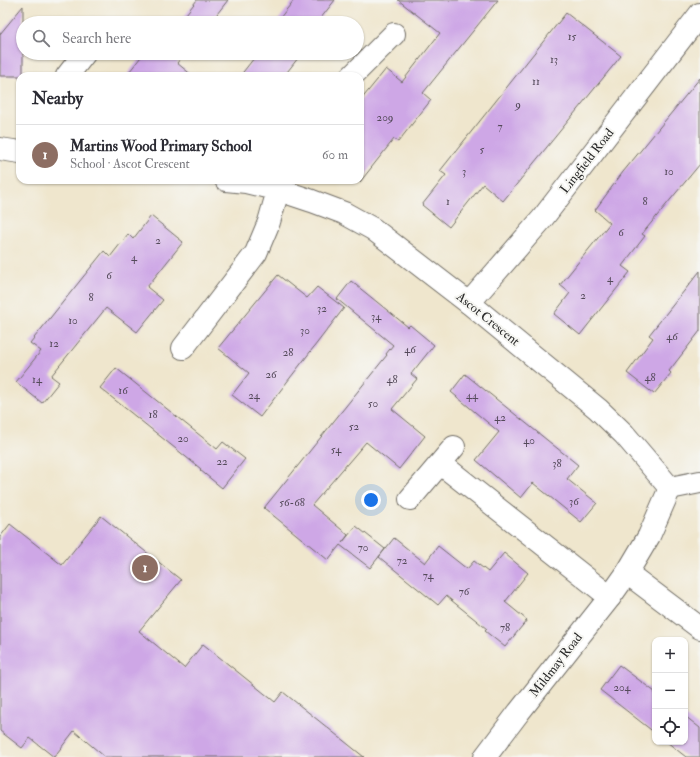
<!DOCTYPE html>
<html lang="en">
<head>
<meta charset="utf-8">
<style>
  :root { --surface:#fff; --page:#f2f2f3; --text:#2b2b33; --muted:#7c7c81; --line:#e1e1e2; --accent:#0f766e }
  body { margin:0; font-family:"IM FELL Double Pica",serif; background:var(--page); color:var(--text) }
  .controls { position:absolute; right:12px; bottom:12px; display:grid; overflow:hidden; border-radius:8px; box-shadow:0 1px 3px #0004 }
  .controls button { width:36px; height:36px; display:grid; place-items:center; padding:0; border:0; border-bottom:1px solid var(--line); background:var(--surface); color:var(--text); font:20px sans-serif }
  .you { position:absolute; left:371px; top:500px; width:14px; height:14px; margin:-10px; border:3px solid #fff; border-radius:50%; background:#1a73e8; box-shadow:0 0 0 6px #1a73e833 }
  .badge { display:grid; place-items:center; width:26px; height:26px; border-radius:50%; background:var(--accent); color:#fff; font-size:13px; font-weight:700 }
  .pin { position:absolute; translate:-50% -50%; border:2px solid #fff; box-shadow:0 1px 4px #0006 }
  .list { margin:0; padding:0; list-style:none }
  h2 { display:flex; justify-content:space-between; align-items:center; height:52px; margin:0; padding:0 16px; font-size:17px }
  h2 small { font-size:13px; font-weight:400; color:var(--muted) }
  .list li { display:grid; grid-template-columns:26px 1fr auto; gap:12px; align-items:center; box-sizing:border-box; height:60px; padding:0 16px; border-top:1px solid var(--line) }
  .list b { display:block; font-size:15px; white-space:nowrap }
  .list p { margin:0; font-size:13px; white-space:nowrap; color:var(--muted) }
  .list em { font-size:13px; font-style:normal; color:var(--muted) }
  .icon { flex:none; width:22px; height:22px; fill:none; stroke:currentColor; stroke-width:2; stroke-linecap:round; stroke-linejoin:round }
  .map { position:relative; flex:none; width:700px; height:757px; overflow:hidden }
  .search { position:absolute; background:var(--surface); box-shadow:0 1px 3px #0004; left:16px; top:16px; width:348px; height:44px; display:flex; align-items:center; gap:10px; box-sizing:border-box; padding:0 14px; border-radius:22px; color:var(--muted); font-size:15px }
  .panel { position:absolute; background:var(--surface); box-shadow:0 1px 3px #0004; left:16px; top:72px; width:348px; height:112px; border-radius:12px }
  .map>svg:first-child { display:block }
  .building { fill:#cea7e6 }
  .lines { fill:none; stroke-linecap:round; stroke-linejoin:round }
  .minor-casing { stroke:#706c64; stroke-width:24 }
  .minor { stroke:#fff; stroke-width:22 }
  .labels { text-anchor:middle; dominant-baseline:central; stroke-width:4; stroke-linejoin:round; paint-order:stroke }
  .number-label { font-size:11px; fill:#544a5a }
  .street-label { font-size:13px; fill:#2b2b2b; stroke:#f6f6f2 }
</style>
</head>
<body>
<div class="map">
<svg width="700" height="757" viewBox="0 0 700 757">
  <rect width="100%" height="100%" fill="#f6f6f2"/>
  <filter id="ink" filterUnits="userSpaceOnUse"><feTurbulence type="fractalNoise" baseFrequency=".025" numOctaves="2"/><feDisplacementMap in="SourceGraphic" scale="8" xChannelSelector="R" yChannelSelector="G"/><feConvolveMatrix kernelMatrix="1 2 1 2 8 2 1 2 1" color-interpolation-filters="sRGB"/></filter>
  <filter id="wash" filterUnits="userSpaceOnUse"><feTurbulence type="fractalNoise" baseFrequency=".012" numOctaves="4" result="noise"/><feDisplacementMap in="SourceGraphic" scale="16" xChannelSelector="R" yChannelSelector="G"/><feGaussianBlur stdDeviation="0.9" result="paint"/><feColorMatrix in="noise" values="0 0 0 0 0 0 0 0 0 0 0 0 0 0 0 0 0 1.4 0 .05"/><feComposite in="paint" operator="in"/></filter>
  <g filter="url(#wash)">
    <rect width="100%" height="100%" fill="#efe6cd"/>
    <g id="blocks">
      <g class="building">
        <path d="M197,0H228L210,23H179Z"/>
        <path d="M294,0H335L317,23H276Z"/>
        <path d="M398,0H498L423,93L431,100L398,142L394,139L360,182V101L386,69L402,82L440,33Z"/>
        <path d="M23,6V76H0V34Z"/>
        <path d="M566,13L621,56L503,201L483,184L449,227L422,205L446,175L440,171Z"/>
        <path d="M144,53H185L177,63L193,76H126Z"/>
        <path d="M258,53H302L284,76H240Z"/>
        <path d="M700,78V164L642,234L645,236L622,266L630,272L580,335L554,314L570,293L560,285L610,223L595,210L623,172Z"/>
        <path d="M151,216L183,242L147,287L163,300L137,332L106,308L51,376L59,382L42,403L16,382L41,351L30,343L104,251L110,257L128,234L133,239Z"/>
        <path d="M700,271V331L669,371L671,373L654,394L627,373L653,338L649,335Z"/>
        <path d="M278,275L307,298L317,287L344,308L260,417L232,395L249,373L218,348Z"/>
        <path d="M351,281L408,327L410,325L434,345L411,374L417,379L392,409L425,436L399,469L366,442L312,505L348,535L342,543L356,526L385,549L370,568L340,545L328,560L264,508L387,355L386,354L393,345L337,299Z"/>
        <path d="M116,368L217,449L223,442L245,459L222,488L200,470L201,469L100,388Z"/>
        <path d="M465,374L578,465L567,479L597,503L581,522L533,483L521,498L476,460L499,432L451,392Z"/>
        <path d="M101,516L181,580L139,631L184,668L203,644L275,702L283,692L364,757H105L74,731L54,757L30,738L22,748L0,731V537L10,524L62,565Z"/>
        <path d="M394,538L425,563L438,546L467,569L474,561L488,572L504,553L528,573L505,602L527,620L505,647L485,631L487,629L446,596L438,605L379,557Z"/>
        <path d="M619,665L655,692V733L600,690Z"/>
        <path d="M685,716L700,728V757H686L667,742H685Z"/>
      </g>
    </g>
  </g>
  <g filter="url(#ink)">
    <use href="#blocks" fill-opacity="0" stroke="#706c64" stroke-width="1"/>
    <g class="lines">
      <g class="minor-casing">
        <g id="minor">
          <path d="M67,76L85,53"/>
          <path d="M352,76L394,34"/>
          <path d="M0,149L20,152"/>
          <path d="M226,180L246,182L279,190L312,201L344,213L373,229L469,303L598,409L624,434L670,488"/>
          <path d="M469,303L542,219L700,14"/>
          <path d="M183,348L256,253L269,222L281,180"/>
          <path d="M441,464L610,597"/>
          <path d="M670,488L700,482"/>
          <path d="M410,499L454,447"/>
          <path d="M627,573L700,628"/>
          <path d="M485,757L519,712L610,597L627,573L649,536L670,488"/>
        </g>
      </g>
      <use href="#minor" class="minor"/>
    </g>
  </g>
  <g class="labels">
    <g class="number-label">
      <text x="572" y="36">15</text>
      <text x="554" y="59">13</text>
      <text x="536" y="81">11</text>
      <text x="518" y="104">9</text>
      <text x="385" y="117">209</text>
      <text x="500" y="126">7</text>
      <text x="482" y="149">5</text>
      <text x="464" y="171">3</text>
      <text x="669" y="171">10</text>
      <text x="448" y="201">1</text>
      <text x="645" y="201">8</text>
      <text x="621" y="232">6</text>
      <text x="158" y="240">2</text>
      <text x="134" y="257">4</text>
      <text x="109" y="275">6</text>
      <text x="610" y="278">4</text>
      <text x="583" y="295">2</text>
      <text x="91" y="297">8</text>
      <text x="322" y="308">32</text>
      <text x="376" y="316">34</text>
      <text x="73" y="320">10</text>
      <text x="305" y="330">30</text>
      <text x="672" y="336">46</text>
      <text x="54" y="343">12</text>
      <text x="410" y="349">46</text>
      <text x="288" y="352">28</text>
      <text x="271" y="374">26</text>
      <text x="650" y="377">48</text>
      <text x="37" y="379">14</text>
      <text x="392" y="379">48</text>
      <text x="123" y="390">16</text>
      <text x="254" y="395">24</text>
      <text x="472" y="395">44</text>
      <text x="373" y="403">50</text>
      <text x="153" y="414">18</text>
      <text x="500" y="417">42</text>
      <text x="354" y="426">52</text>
      <text x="183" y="438">20</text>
      <text x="529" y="440">40</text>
      <text x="336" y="449">54</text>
      <text x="222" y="461">22</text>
      <text x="557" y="463">38</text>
      <text x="574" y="501">36</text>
      <text x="292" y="502">56-68</text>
      <text x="363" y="547">70</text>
      <text x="402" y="560">72</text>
      <text x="428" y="575">74</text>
      <text x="464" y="591">76</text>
      <text x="505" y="627">78</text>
      <text x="622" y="687">204</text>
    </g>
    <g class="street-label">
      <text transform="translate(587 161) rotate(-52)">Lingfield Road</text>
      <text transform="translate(488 319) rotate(39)">Ascot Crescent</text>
      <text transform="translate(556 665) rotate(-52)">Mildmay Road</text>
    </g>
  </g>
</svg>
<div class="controls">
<button>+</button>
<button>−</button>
<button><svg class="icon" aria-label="locate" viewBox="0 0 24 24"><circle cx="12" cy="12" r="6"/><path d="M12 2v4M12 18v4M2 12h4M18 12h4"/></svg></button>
</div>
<div class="you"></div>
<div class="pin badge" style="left:145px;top:568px;background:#8d6e63">1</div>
<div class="search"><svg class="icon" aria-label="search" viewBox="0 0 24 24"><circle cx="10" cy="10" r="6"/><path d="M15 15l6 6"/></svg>Search here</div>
<section class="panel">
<h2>Nearby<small></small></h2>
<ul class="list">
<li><span class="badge" style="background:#8d6e63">1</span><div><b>Martins Wood Primary School</b><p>School · Ascot Crescent</p></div><em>60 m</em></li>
</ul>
</section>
</div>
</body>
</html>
